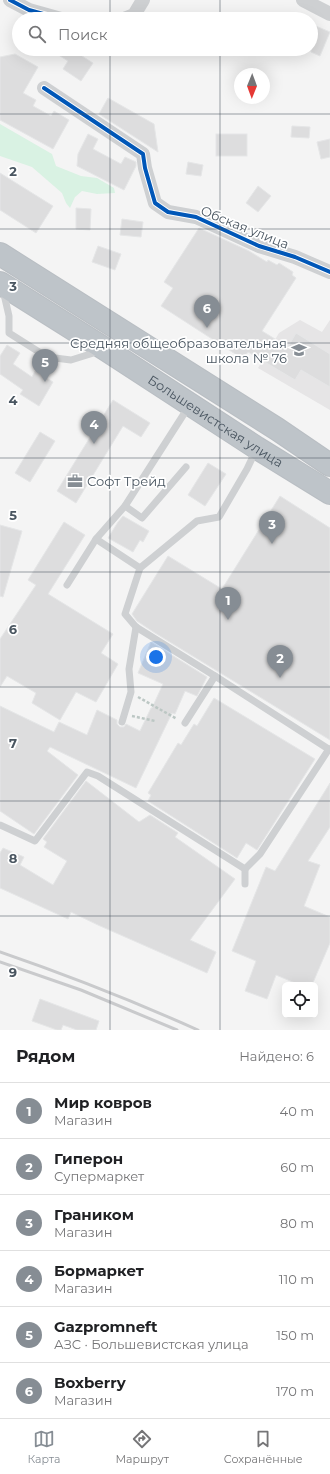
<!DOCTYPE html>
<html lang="ru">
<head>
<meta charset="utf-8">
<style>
  :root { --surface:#fff; --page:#f2f2f2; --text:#202124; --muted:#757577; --line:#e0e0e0; --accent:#868d94 }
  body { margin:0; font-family:Montserrat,sans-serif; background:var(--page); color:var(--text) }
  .controls { position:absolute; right:12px; bottom:12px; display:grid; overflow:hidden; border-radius:6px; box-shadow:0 4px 16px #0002 }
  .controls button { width:36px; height:36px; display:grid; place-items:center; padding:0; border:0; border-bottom:1px solid var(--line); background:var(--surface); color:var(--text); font:20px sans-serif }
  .compass { position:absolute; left:234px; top:68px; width:36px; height:36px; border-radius:50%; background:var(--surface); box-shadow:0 4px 16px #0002; rotate:181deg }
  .you { position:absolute; left:156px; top:657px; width:14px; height:14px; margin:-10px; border:3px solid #fff; border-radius:50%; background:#1a73e8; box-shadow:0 0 0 6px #1a73e833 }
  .badge { display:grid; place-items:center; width:26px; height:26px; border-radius:50%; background:var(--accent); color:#fff; font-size:13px; font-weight:700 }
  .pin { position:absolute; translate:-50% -33px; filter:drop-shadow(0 1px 2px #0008) }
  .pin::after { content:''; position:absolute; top:21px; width:14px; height:12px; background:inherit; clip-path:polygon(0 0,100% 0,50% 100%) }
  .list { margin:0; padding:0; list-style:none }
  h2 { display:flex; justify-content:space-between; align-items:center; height:52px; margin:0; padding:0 16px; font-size:17px }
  h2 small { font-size:13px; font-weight:400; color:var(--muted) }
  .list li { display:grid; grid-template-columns:26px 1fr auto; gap:12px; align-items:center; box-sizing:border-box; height:56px; padding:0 16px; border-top:1px solid var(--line) }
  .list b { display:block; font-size:15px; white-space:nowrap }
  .list p { margin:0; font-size:13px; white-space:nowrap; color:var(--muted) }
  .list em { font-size:13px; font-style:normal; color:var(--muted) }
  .icon { flex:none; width:22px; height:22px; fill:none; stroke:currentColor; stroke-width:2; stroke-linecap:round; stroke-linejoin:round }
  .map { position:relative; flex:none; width:330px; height:1030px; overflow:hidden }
  .search { position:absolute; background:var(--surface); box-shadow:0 4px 16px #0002; left:12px; right:12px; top:12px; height:44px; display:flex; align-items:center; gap:10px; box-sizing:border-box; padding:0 14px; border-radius:22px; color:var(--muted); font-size:15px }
  .sheet { height:388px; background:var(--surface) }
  nav { display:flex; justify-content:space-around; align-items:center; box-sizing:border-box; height:56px; border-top:1px solid var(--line); background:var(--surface); font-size:11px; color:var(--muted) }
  nav a { display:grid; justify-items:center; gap:2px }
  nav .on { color:var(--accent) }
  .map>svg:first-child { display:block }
  .education { fill:#e6e5e6 }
  .green { fill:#d9f2e3 }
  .building { fill:#ddddde; stroke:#e5e6e7 }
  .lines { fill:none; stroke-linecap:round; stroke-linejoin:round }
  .highway-casing { stroke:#b9bec3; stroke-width:24 }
  .path { stroke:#bcc7c4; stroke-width:2.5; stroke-dasharray:3 2; stroke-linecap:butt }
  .lane { stroke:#ced0d2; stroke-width:7 }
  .street { stroke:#ced0d2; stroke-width:14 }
  .highway { stroke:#bec4c9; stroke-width:22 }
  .rail { stroke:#c9cacc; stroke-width:3 }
  .cycleway-casing { stroke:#fff; stroke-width:6 }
  .cycleway { stroke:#0057b8; stroke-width:4 }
  .grid { fill:none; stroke:#4a5661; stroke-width:1; stroke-opacity:0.55 }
  .labels { text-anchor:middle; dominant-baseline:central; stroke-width:3.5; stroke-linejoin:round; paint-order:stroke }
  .street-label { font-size:13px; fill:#4a5661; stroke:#fff }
  .poi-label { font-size:13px; fill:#4a5661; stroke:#fff; text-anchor:end }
  .grid-label { font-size:13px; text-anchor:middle; font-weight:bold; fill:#4a5661; stroke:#fff; stroke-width:3.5; stroke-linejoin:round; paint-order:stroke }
</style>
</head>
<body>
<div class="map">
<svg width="330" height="1030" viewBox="0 0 330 1030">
  <rect width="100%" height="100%" fill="#f4f4f4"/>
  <path class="education" d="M300,320L322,332L330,320V410L258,368L279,333Z"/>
  <path class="green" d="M0,124L52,154L56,166L81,176L97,178L114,188L115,193L97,194L82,191L75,197L70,208L66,203L62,193L32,167L0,156Z"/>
  <g class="building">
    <path d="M311,24L330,32L320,56L311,52Z"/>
    <path d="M49,49H71L93,63L81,81L63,69L68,61Z"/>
    <path d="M15,54L38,67L23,93L36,100L33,106L51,116L54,111L69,120L53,149L0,120V57Z"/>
    <path d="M108,98L154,124L158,152L99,114Z"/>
    <path d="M292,126L310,127L309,138L291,137Z"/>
    <path d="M88,134L98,139L93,149L121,164L125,157L136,162V166L124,190L77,166L78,154Z"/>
    <rect x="216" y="134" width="31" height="22"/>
    <path d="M330,139V157L321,159L317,142Z"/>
    <path d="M188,162L203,165L201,176L186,174Z"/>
    <path d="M0,173L53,206L36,233L0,210Z"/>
    <path d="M258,186L271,196L258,212L246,203Z"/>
    <path d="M76,208L91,209L90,230L76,229Z"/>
    <path d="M122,219L143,222L141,237L120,235Z"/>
    <path d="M199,228L249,251L267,262L268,260L277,265L279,263L293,272L292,275L296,278L262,331L288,347L296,333L330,354V387L301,370L295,380L248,352L243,359L161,306L173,288L164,282Z"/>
    <path d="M98,246L121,254L115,270L92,262Z"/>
    <path d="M7,345L20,353L13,364L32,377L35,371L53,382L39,406L20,394L23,390L0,374V356Z"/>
    <path d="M113,400L150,423L141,437L123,426L76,503L57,491Z"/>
    <path d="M40,432L55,441L30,482L15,473Z"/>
    <path d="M208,463L226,474L205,506L188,495Z"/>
    <path d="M280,496L330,528V740L155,633L137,621L132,614L168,556L222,589Z"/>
    <path d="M123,516L149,531L143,542L140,540L133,552L108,538L118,522Z"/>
    <path d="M64,522L85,535L48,594L113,634L101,653L118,664L96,702L76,692L60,720L32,703L36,693L7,676L0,687V639L36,585L28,580Z"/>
    <path d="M0,525L22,531L3,597L0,596Z"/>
    <path d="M151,642L207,677L197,696L185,691L175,714L172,713L136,788L50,747L47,751L78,775L34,834L0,811V706L54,732L59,722L87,735L97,710L117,720V724L120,727H124L126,724L140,731L151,708H152L163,684L138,673Z"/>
    <path d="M214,698L315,759L257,850L246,843L237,858L148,801L151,795L148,793L178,743L181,745L194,724L197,726Z"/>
    <path d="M86,781L139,822L150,815L178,833L175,837L235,879L190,940L216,952L207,973L98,925L71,912L68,919L0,888V853L3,848L24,857L20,865L53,885L67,861L44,847L47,842L43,839Z"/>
    <path d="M330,783V827L308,861L320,865L304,906L330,917V943L312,985H300L276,975L267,999L245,991L256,961L232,951L266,867L275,871Z"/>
    <path d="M40,999L99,1021L96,1030H77L63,1025L61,1030H57L32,1021Z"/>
  </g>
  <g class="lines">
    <g class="highway-casing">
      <g id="highway">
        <path d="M0,254L277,429L330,465"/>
        <path id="s1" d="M0,283L105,349L257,448L330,493"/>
      </g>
    </g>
    <g class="path">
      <path d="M138,697L177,719"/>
      <path d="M132,716L155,721"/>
    </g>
    <g class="lane">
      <path d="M3,290L9,316V333L47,357L71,360L100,351"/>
      <path d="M125,506L142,518L186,467"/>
      <path d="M96,539L125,506L189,406"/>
      <path d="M140,568L197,521L219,517L247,469L256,450"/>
      <path d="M67,585L96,539L140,568L125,614L136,627L215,676L330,750"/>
      <path d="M122,722L131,692L129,669L136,627"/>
      <path d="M185,723L215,676"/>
      <path d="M0,825L35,841L87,772L98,776L245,869V884"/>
      <path d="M245,869L260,854L329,749"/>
    </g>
    <g class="street">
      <path d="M10,0L29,10L61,19"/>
      <path d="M303,0L330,14"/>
      <path d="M124,19L134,15L143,0"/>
      <path d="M44,88L143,154L145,168L155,203L168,212L196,217L259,246L295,257L330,272"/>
    </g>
    <use href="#highway" class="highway"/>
    <g class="rail">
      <path d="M0,952C67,975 133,1001 198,1030"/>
      <path d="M0,962L81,990L177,1030"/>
    </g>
    <g class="cycleway-casing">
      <g id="cycleway">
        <path d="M10,0L29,10L61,19"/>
        <path d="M44,88L143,154L145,168L155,203L168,212L196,217L259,246L295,257L330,272"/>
      </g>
    </g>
    <use href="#cycleway" class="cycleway"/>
  </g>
  <path class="grid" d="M110,0V19M220,0V19M110,49V1030M220,49V1030M0,114H330M0,229H330M0,343H330M0,458H330M0,572H330M0,687H330M0,801H330M0,916H330"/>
  <defs>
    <g id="school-bare" transform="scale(1.2)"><path d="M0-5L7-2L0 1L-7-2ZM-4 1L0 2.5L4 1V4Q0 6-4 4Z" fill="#868d94" stroke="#fff" stroke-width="2.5" paint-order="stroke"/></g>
    <g id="office-bare" transform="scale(1.2)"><path d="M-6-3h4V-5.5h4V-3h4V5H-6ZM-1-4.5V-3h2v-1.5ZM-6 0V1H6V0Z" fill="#868d94" stroke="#fff" stroke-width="2.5" paint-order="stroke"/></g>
  </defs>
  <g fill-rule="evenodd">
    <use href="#school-bare" x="299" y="350"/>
    <use href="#office-bare" x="75" y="481"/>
  </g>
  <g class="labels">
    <g class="street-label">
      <text transform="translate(245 227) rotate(22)">Обская улица</text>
      <text stroke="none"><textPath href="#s1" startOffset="256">Большевистская улица</textPath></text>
    </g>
    <g class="poi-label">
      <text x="287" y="343">Средняя общеобразовательная<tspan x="287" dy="15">школа № 76</tspan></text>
      <text x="87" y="481" text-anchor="start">Софт Трейд</text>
    </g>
  </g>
  <g class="grid-label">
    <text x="13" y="176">2</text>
    <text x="13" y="291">3</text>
    <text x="13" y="405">4</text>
    <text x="13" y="520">5</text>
    <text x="13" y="634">6</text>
    <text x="13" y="748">7</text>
    <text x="13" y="863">8</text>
    <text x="13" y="977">9</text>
  </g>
</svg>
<div class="controls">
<button><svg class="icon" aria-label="locate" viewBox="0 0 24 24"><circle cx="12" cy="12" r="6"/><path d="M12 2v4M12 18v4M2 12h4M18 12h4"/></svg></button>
</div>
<svg class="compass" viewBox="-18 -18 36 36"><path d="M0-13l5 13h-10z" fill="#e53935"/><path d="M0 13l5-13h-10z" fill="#757577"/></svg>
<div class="you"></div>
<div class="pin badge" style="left:228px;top:620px">1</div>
<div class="pin badge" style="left:280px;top:678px">2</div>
<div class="pin badge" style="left:272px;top:544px">3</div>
<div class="pin badge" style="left:94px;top:444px">4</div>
<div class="pin badge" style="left:45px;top:382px">5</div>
<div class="pin badge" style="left:207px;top:328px">6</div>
<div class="search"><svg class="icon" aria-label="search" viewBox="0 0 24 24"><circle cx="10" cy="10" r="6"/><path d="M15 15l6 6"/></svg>Поиск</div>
</div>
<section class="sheet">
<h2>Рядом<small>Найдено: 6</small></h2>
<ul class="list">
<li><span class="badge">1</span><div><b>Мир ковров</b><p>Магазин</p></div><em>40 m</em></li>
<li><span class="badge">2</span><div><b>Гиперон</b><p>Супермаркет</p></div><em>60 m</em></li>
<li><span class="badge">3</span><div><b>Граником</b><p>Магазин</p></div><em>80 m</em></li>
<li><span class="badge">4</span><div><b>Бормаркет</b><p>Магазин</p></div><em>110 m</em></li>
<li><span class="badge">5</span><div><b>Gazpromneft</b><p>АЗС · Большевистская улица</p></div><em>150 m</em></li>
<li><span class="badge">6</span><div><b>Boxberry</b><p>Магазин</p></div><em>170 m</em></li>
</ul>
</section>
<nav>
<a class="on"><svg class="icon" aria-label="map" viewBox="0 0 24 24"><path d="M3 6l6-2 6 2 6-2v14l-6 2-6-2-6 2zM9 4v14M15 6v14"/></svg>Карта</a>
<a><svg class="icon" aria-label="directions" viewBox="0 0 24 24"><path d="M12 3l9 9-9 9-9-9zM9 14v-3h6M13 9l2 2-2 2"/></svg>Маршрут</a>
<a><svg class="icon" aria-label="saved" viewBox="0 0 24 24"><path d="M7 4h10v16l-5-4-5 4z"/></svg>Сохранённые</a>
</nav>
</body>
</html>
